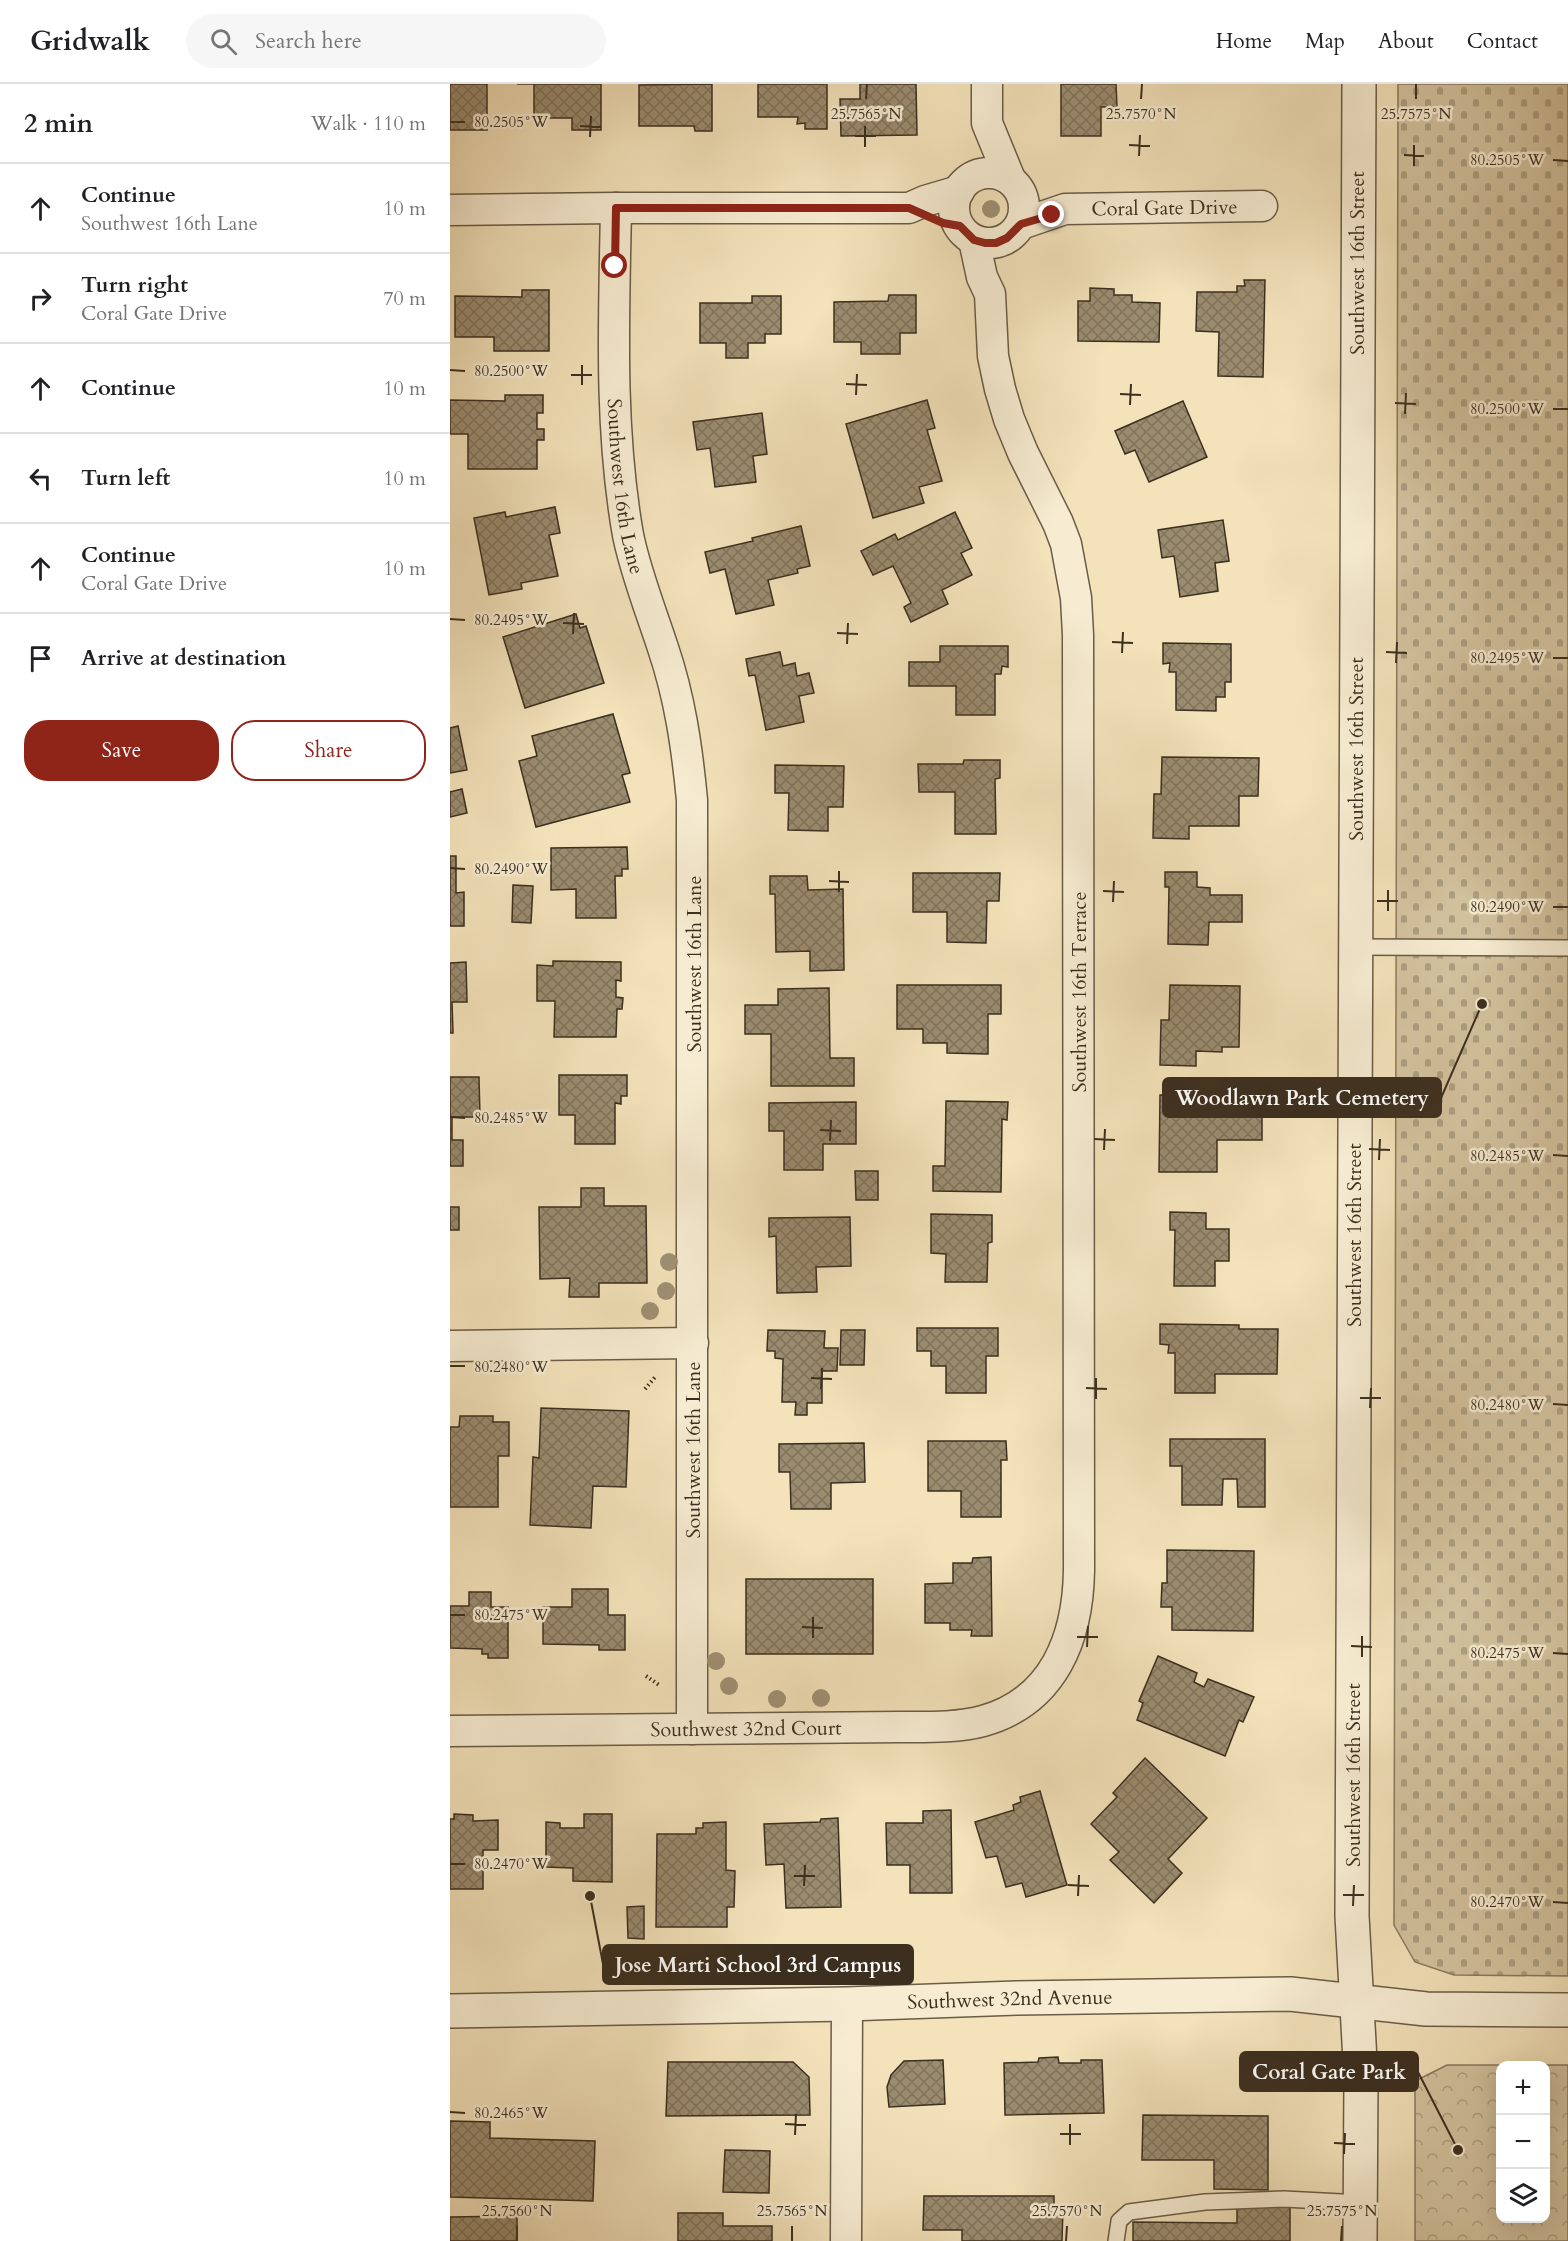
<!DOCTYPE html>
<html lang="en">
<head>
<meta charset="utf-8">
<style>
  :root { --surface:#fff; --page:#f6f6f6; --text:#202124; --muted:#757577; --line:#e0e0e0; --accent:#8f2418 }
  body { margin:0; font-family:Cardo,serif; background:var(--page); color:var(--text) }
  .controls { position:absolute; right:18px; bottom:18px; display:grid; overflow:hidden; border-radius:12px; box-shadow:0 6px 24px #0002 }
  .controls button { width:54px; height:54px; display:grid; place-items:center; padding:0; border:0; border-bottom:2px solid var(--line); background:var(--surface); color:var(--text); font:30px sans-serif }
  .stop { position:absolute; width:18px; height:18px; margin:-14px; border:4px solid #8f2418; border-radius:50%; background:#fff }
  .stop.end { background:#8f2418; border-color:#fff; box-shadow:0 2px 6px #0008 }
  .list { margin:0; padding:0; list-style:none }
  h2 { display:flex; justify-content:space-between; align-items:center; height:78px; margin:0; padding:0 24px; font-size:26px }
  h2 small { font-size:20px; font-weight:400; color:var(--muted) }
  .list li { display:grid; grid-template-columns:39px 1fr auto; gap:18px; align-items:center; box-sizing:border-box; height:90px; padding:0 24px; border-top:2px solid var(--line) }
  .list b { display:block; font-size:22px; white-space:nowrap }
  .list p { margin:0; font-size:20px; white-space:nowrap; color:var(--muted) }
  .list em { font-size:20px; font-style:normal; color:var(--muted) }
  .actions { display:flex; gap:12px; padding:18px 24px }
  .actions a { flex:1; padding:14px 0; border:2px solid var(--accent); border-radius:24px; text-align:center; font-size:21px; color:var(--accent) }
  .actions .main { background:var(--accent); color:#fff }
  .icon { flex:none; width:33px; height:33px; fill:none; stroke:currentColor; stroke-width:2; stroke-linecap:round; stroke-linejoin:round }
  .map { position:relative; flex:none; width:1118px; height:2157px; overflow:hidden }
  header { display:flex; align-items:center; gap:36px; box-sizing:border-box; height:84px; padding:0 30px; background:var(--surface); border-bottom:2px solid var(--line) }
  header strong { font-size:28px }
  nav { display:flex; gap:33px; margin-inline-start:auto; font-size:21px }
  .search { width:420px; height:54px; background:var(--page); display:flex; align-items:center; gap:15px; box-sizing:border-box; padding:0 21px; border-radius:33px; color:var(--muted); font-size:22px }
  main { display:flex }
  aside { flex:1; background:var(--surface) }
  .map>svg:first-child { display:block }
  .cemetery { fill:url(#cemetery-stones); stroke:#887a60; stroke-width:1.5 }
  .park { fill:url(#park-crowns); stroke:#887a60; stroke-width:1.5; fill-rule:evenodd }
  .building { fill:url(#building-cross-hatch); stroke:#3c2f1f; stroke-width:1.5 }
  .lines { fill:none; stroke-linecap:round; stroke-linejoin:round }
  .service-casing { stroke:#6a5c46; stroke-width:18 }
  .minor-casing { stroke:#6a5c46; stroke-width:33 }
  .tertiary-casing { stroke:#6a5c46; stroke-width:36 }
  .path { stroke:#3c2f1f; stroke-width:4; stroke-dasharray:1.5 3; stroke-linecap:butt }
  .service { stroke:#f7ecd2; stroke-width:15 }
  .minor { stroke:#f7ecd2; stroke-width:30 }
  .tertiary { stroke:#f7ecd2; stroke-width:33 }
  .tree { fill:#9f9073 }
  .route { stroke:#8f2418; stroke-width:8 }
  .ticks { fill:none; stroke:#3c2f1f; stroke-width:2 }
  .labels { text-anchor:middle; dominant-baseline:central; stroke-width:5; stroke-linejoin:round; paint-order:stroke }
  .street-label { font-size:20px; fill:#3c2f1f; stroke:#f7ecd2 }
  .ticks-label { font-size:15px; text-anchor:middle; fill:#3c2f1f; stroke:#f7ecd2; stroke-width:5; stroke-linejoin:round; paint-order:stroke }
  .leader { fill:none; stroke:#3c2f1f; stroke-width:2 }
  .callout-dot { fill:#3c2f1f; stroke:#f7ecd2; stroke-width:2 }
  .callout { fill:#3c2f1f; stroke:#3c2f1f; stroke-width:2 }
  .callout-label { font-size:21px; text-anchor:middle; font-weight:bold; fill:#fff }
</style>
</head>
<body>
<header>
<strong>Gridwalk</strong>
<div class="search"><svg class="icon" aria-label="search" viewBox="0 0 24 24"><circle cx="10" cy="10" r="6"/><path d="M15 15l6 6"/></svg>Search here</div>
<nav><a>Home</a><a>Map</a><a>About</a><a>Contact</a></nav>
</header>
<main>
<aside>
<h2>2 min<small>Walk · 110 m</small></h2>
<ul class="list">
<li><svg class="icon" aria-label="ahead" viewBox="0 0 24 24"><path d="M12 20V5M6 11l6-6 6 6"/></svg><div><b>Continue</b><p>Southwest 16th Lane</p></div><em>10 m</em></li>
<li><svg class="icon" aria-label="right" viewBox="0 0 24 24"><path d="M7 20v-9h11M14 6l5 5-5 5"/></svg><div><b>Turn right</b><p>Coral Gate Drive</p></div><em>70 m</em></li>
<li><svg class="icon" aria-label="ahead" viewBox="0 0 24 24"><path d="M12 20V5M6 11l6-6 6 6"/></svg><div><b>Continue</b></div><em>10 m</em></li>
<li><svg class="icon" aria-label="left" viewBox="0 0 24 24"><path d="M17 20v-9H6M10 6l-5 5 5 5"/></svg><div><b>Turn left</b></div><em>10 m</em></li>
<li><svg class="icon" aria-label="ahead" viewBox="0 0 24 24"><path d="M12 20V5M6 11l6-6 6 6"/></svg><div><b>Continue</b><p>Coral Gate Drive</p></div><em>10 m</em></li>
<li><svg class="icon" aria-label="arrive" viewBox="0 0 24 24"><path d="M6 21V4h12l-3 4 3 4H6"/></svg><div><b>Arrive at destination</b></div></li>
</ul>
<div class="actions"><a class="main">Save</a><a>Share</a></div>
</aside>
<div class="map">
<svg width="1118" height="2157" viewBox="0 0 1118 2157">
  <defs>
    <pattern id="cemetery-stones" width="16" height="16" patternUnits="userSpaceOnUse" patternTransform="scale(1.5)"><rect width="16" height="16" fill="#d4c4a0"/><path d="M2 7V4a2 2 0 0 1 4 0v3zM10 15v-3a2 2 0 0 1 4 0v3z" fill="#ada082"/></pattern>
    <pattern id="park-crowns" width="20" height="18" patternUnits="userSpaceOnUse" patternTransform="scale(1.5)"><rect width="20" height="18" fill="#d4c4a0"/><path d="M2 6a3 3 0 1 1 6 0M12 15a3 3 0 1 1 6 0" fill="none" stroke="#ada082"/></pattern>
    <pattern id="building-cross-hatch" width="8" height="8" patternUnits="userSpaceOnUse" patternTransform="scale(1.5)"><rect width="8" height="8" fill="#9b8c70"/><path d="M0 0l8 8M0 8l8-8" fill="none" stroke="#80735b"/></pattern>
  </defs>
  <rect width="100%" height="100%" fill="#f3e2ba"/>
  <filter id="stains"><feTurbulence type="fractalNoise" baseFrequency=".00333" numOctaves="4"/><feColorMatrix values="0 0 0 0 .2 0 0 0 0 .09 0 0 0 0 .02 0 0 0 .5 -.17"/></filter>
  <radialGradient id="worn" r=".72"><stop offset=".6" stop-color="#630" stop-opacity="0"/><stop offset="1" stop-color="#630" stop-opacity=".3"/></radialGradient>
  <path class="cemetery" d="M948,0H1118V1892L1004,1891L965,1878L944,1841Z"/>
  <path class="park" d="M997,1981H1118V2157H965V1997ZM1050,1982H1096V2134H1050Z"/>
  <g class="building">
    <rect x="0" y="0" width="37" height="46"/>
    <path d="M67,0H151V46H122V34H84V0Z"/>
    <path d="M262,0V47H245L244,42H189V1Z"/>
    <path d="M308,0H377V45H355V39L347,40L348,33H308Z"/>
    <path d="M410,0H466L467,51L391,52L390,15H410Z"/>
    <path d="M611,0H666L667,23H651V52H611Z"/>
    <path d="M794,196H815L813,293L768,292L769,248L746,247L747,208H787V202H795Z"/>
    <path d="M640,204L664,205V211H682V218L710,219L709,258L628,257V217H640Z"/>
    <path d="M72,206H99V267H44V253H5V212L72,213Z"/>
    <path d="M439,211H466V249H450V270H411V258H384V218L438,217Z"/>
    <path d="M302,212H331V250H315V259H298V274H276V259H250V219H302Z"/>
    <path d="M55,311H93V329H87V345H94V356H87V385H18V350H0V316L55,317Z"/>
    <path d="M477,316L485,344L477,346L492,397L469,403L474,419L423,434L396,340Z"/>
    <path d="M733,317L757,373L699,398L685,366L675,370L665,347Z"/>
    <path d="M312,329L317,370L303,372L306,398L265,403L260,364L247,366L243,338Z"/>
    <path d="M105,423L110,449L99,451L108,492L71,499L72,505L39,511L24,434L55,428L56,433Z"/>
    <path d="M505,428L522,464L511,469L522,491L492,506L498,520L461,538L454,523L461,519L443,482L423,491L411,467L445,450L448,456Z"/>
    <path d="M773,436L779,477L765,479L768,507L730,513L724,472L712,474L708,446Z"/>
    <path d="M351,442L360,482L347,485L348,489L318,496L324,521L286,530L275,485L260,489L255,468L303,457L302,454Z"/>
    <path d="M126,530L130,544L136,542L154,599L75,624L53,553Z"/>
    <path d="M713,559L781,560V598H775V613H766V627L726,626V588H719L720,579L713,580Z"/>
    <path d="M490,562H558V583L552,582L551,590H545V631H506V602H459V578H490Z"/>
    <path d="M330,568L333,582L345,579L347,592L359,589L364,609L349,612L354,638L316,646L305,591L299,592L296,575Z"/>
    <path d="M163,630L180,689L172,691L180,718L86,743L69,677L87,672L82,652Z"/>
    <path d="M8,642L17,686L0,689V644Z"/>
    <path d="M712,673L809,674L808,712H789V742H739V755L703,754L704,710H711Z"/>
    <path d="M514,676H550V694L545,695L546,750H505V708H469L468,680H513Z"/>
    <path d="M325,681L394,682L393,723H378V747L338,746L339,709H325Z"/>
    <path d="M12,705L17,729L0,733V708Z"/>
    <path d="M177,763L178,785H172V792H165L166,834H126V805L101,806V764Z"/>
    <path d="M0,772H6V809L14,808V842H0Z"/>
    <path d="M715,788H747V803L760,804V811H792V838H759L758,861L718,860L719,803H715Z"/>
    <path d="M463,789H550L549,817H537L536,859L497,858V828H463Z"/>
    <path d="M320,792H357L358,806L393,805L394,886L360,887V867L326,868L325,810H320Z"/>
    <path d="M63,801L83,802L81,839L62,838Z"/>
    <path d="M103,877L171,878V897L166,896V913L173,914L172,925H167L166,953H104L105,917H87V881L103,882Z"/>
    <path d="M16,878L17,918H2L3,949H0V879Z"/>
    <path d="M447,901H551V930H538V970L497,969V959H473V945H447Z"/>
    <path d="M720,901L790,902L789,963H772V968L746,967V982L710,981L711,936H719Z"/>
    <path d="M379,904L380,974H404V1002H321V950H295V921H328V905Z"/>
    <path d="M109,991H177V1012H171V1020L165,1019V1060H125V1031H109Z"/>
    <path d="M0,993H29L30,1033H2V1056H13V1082H0Z"/>
    <path d="M710,1011L812,1013V1056H767V1088H709Z"/>
    <path d="M496,1017L558,1018L557,1036L552,1035L551,1108L483,1107V1082H495Z"/>
    <path d="M406,1018V1060H373V1086H334V1047H319V1019Z"/>
    <path d="M405,1087H428V1116H406Z"/>
    <path d="M131,1104H154V1122H196L197,1199H149V1213H119L120,1194L90,1195L89,1123H131Z"/>
    <rect x="0" y="1123" width="9" height="23"/>
    <path d="M720,1128L756,1129V1145H779V1177H765V1202H724L725,1146H720Z"/>
    <path d="M481,1130L542,1131V1158L538,1159L537,1198H495L496,1170L481,1169Z"/>
    <path d="M400,1133L401,1182L366,1183L367,1208L327,1209L326,1152L319,1153V1134Z"/>
    <path d="M710,1240L789,1241V1245H828L827,1290H765V1309H725V1269H718L719,1261L710,1260Z"/>
    <path d="M467,1244H548V1272H536V1309H496V1282H481V1267H467Z"/>
    <path d="M318,1246L375,1247L374,1264H388L387,1287H372V1319H357V1331H345L346,1318H332L333,1275L325,1274V1267H317Z"/>
    <path d="M391,1246H415L414,1281H390Z"/>
    <path d="M91,1324L179,1327L176,1403L143,1402L141,1444L80,1441L83,1373L89,1374Z"/>
    <path d="M10,1332H43V1338H59V1372H48V1423H0V1343H9Z"/>
    <path d="M720,1355H815V1423H788L787,1395H773L772,1421H732V1382H720Z"/>
    <path d="M478,1357H556L557,1376H551V1433H511V1407H478Z"/>
    <path d="M414,1359L415,1398L381,1399V1425H341L340,1388H329V1360Z"/>
    <path d="M717,1466L804,1467L803,1547L722,1546V1523H711L712,1499H717Z"/>
    <path d="M541,1473L542,1552H521L522,1546H500V1539H475V1500L503,1499V1479H522L523,1474Z"/>
    <rect x="296" y="1495" width="127" height="75"/>
    <path d="M122,1505H158V1531H175V1566H149V1561L93,1560V1523H122Z"/>
    <path d="M19,1508H41V1523H58V1574H38V1570H32V1565L0,1564V1522H19Z"/>
    <path d="M708,1572L747,1589L744,1598L754,1603L758,1595L804,1613L793,1638L789,1636L775,1672L687,1636L693,1619L689,1617Z"/>
    <path d="M695,1674L757,1734L718,1775L732,1789L704,1819L660,1776L669,1768L641,1740L667,1713L663,1709Z"/>
    <path d="M590,1707L617,1801L576,1813L572,1799L556,1803L547,1772L536,1774L525,1738L564,1726L563,1721L571,1718L570,1713Z"/>
    <path d="M501,1726L502,1809H460V1781H437L436,1739H473V1727Z"/>
    <path d="M4,1730L23,1731V1737L48,1736V1766H33V1805H0V1735H4Z"/>
    <path d="M134,1730H162V1798L123,1797V1784L96,1783V1738L110,1739V1744H134Z"/>
    <path d="M388,1734L391,1823L336,1824L334,1780L316,1781L314,1740L370,1738L371,1735Z"/>
    <path d="M276,1738V1786L285,1787L284,1823H277V1843H206L207,1750H246V1744H253V1739Z"/>
    <path d="M194,1822V1855L178,1854L177,1823Z"/>
    <path d="M608,1973L609,1979H631V1976H652L654,2029L555,2031L554,1979L588,1978L589,1974Z"/>
    <path d="M493,1976L495,2020L439,2023L437,2003L441,1991L454,1977Z"/>
    <path d="M218,1978H343L359,1993L360,2031L216,2032Z"/>
    <path d="M693,2031L818,2032V2106L764,2105V2076H692Z"/>
    <path d="M0,2037L40,2038V2054L145,2057L143,2117L0,2113Z"/>
    <path d="M275,2066L320,2067L319,2109L273,2108Z"/>
    <path d="M474,2112H604V2124H613L612,2157H512V2146H473Z"/>
    <path d="M787,2123H840V2157H683V2138L787,2139Z"/>
    <path d="M228,2129H273V2142H322V2157H228Z"/>
    <path d="M67,2132V2157H0V2133Z"/>
  </g>
  <g class="lines">
    <g class="service-casing">
      <g id="service">
        <path d="M905,863L1118,864"/>
        <path d="M666,2157L669,2137L679,2128L755,2118L834,2115L911,2119"/>
      </g>
    </g>
    <g class="minor-casing">
      <g id="minor">
        <path d="M537,0V39L560,95"/>
        <circle cx="539" cy="124" r="35"/>
        <path id="s1" d="M166,124C164,233 159,343 178,451C186,490 201,527 213,564C230,614 237,664 242,716V1645"/>
        <path d="M0,126L166,124H459L475,117L509,107"/>
        <path id="s2" d="M571,140L615,125L812,122"/>
        <path d="M0,1262L243,1259"/>
        <path id="s3" d="M0,1647L450,1643C477,1643 507,1644 533,1637C604,1617 628,1554 629,1486L628,551L626,514L616,460L608,439L573,369L559,335L550,305L543,272L540,210L532,193L524,156"/>
        <path d="M396,2157L397,1920"/>
      </g>
    </g>
    <g class="tertiary-casing">
      <g id="tertiary">
        <path d="M909,0L902,1832L911,1995L910,2157"/>
        <path id="s4" d="M0,1927L397,1920L567,1914L840,1910L976,1925L1118,1926"/>
      </g>
    </g>
    <g class="path">
      <path d="M199,1222L207,1228"/>
      <path d="M195,1305L206,1292"/>
      <path d="M196,1592L209,1601"/>
    </g>
    <use href="#service" class="service"/>
    <use href="#minor" class="minor"/>
    <use href="#tertiary" class="tertiary"/>
  </g>
  <g class="tree">
    <circle cx="541" cy="125" r="9"/>
    <circle cx="219" cy="1178" r="9"/>
    <circle cx="216" cy="1207" r="9"/>
    <circle cx="200" cy="1227" r="9"/>
    <circle cx="266" cy="1577" r="9"/>
    <circle cx="279" cy="1602" r="9"/>
    <circle cx="371" cy="1614" r="9"/>
    <circle cx="327" cy="1615" r="9"/>
  </g>
  <g class="lines">
    <path class="route" d="M165,182L166,124H459L493,139L510,142L524,156L535,159H546L557,154L571,140L602,131"/>
  </g>
  <path class="ticks" d="M416,15L417,0M691,15L692,0M966,15V0M0,38H15M130,42L151,43M405,52H426M140,53L141,32M679,61L700,62M415,63V42M954,71L974,72M689,72L690,51M1103,76L1118,77M964,82V61M0,286L15,287M121,291H142M396,300L417,301M132,301V281M670,310L691,311M406,311L407,290M945,319L966,320M680,321L681,300M1103,325H1118M955,330L956,309M0,535L15,536M113,539L134,540M387,549L408,550M123,550L124,529M662,558L683,559M397,560L398,539M936,568L957,569M672,569L673,548M1103,574H1118M946,579L947,558M0,784L15,785M379,797L399,798M653,807L674,808M389,808V787M927,817H948M663,818L664,797M1103,823H1118M938,827V806M0,1033L15,1034M370,1046L391,1047M644,1055L665,1056M380,1057L381,1036M919,1065L940,1066M654,1066L655,1045M1103,1071L1118,1072M929,1076L930,1055M0,1282H15M361,1294L382,1295M636,1304L657,1305M371,1305L372,1284M910,1314H931M646,1315V1294M1103,1320L1118,1321M920,1324L921,1304M0,1531H15M352,1543L373,1544M627,1553H648M363,1554V1533M901,1562L922,1563M637,1563L638,1542M1103,1569L1118,1570M912,1573V1552M0,1780H15M344,1792H365M618,1801L639,1802M354,1802L355,1781M893,1811H914M628,1812L629,1791M1103,1818L1118,1819M903,1822L904,1801M0,2028L15,2029M335,2040L356,2041M610,2050H631M345,2051L346,2030M884,2059L905,2060M620,2061V2040M894,2070L895,2049M67,2157V2142M342,2157V2142M616,2157L617,2142M891,2157L892,2142"/>
  <g class="labels">
    <g class="street-label">
      <text stroke="none"><textPath href="#s2" startOffset="146">Coral Gate Drive</textPath></text>
      <text transform="translate(907 179) rotate(-90)">Southwest 16th Street</text>
      <text stroke="none"><textPath href="#s1" startOffset="279">Southwest 16th Lane</textPath></text>
      <text transform="translate(906 665) rotate(-90)">Southwest 16th Street</text>
      <text transform="translate(244 880) rotate(-90)">Southwest 16th Lane</text>
      <text transform="translate(629 908) rotate(-90)">Southwest 16th Terrace</text>
      <text transform="translate(904 1151) rotate(-90)">Southwest 16th Street</text>
      <text transform="translate(243 1366) rotate(-90)">Southwest 16th Lane</text>
      <text stroke="none"><textPath href="#s3" startOffset="296">Southwest 32nd Court</textPath></text>
      <text transform="translate(903 1691) rotate(-90)">Southwest 16th Street</text>
      <text stroke="none"><textPath href="#s4" startOffset="560">Southwest 32nd Avenue</textPath></text>
    </g>
  </g>
  <g class="ticks-label">
    <text x="416" y="35">25.7565°N</text>
    <text x="691" y="35">25.7570°N</text>
    <text x="966" y="35">25.7575°N</text>
    <text x="61" y="43">80.2505°W</text>
    <text x="1057" y="81">80.2505°W</text>
    <text x="61" y="292">80.2500°W</text>
    <text x="1057" y="330">80.2500°W</text>
    <text x="61" y="541">80.2495°W</text>
    <text x="1057" y="579">80.2495°W</text>
    <text x="61" y="790">80.2490°W</text>
    <text x="1057" y="828">80.2490°W</text>
    <text x="61" y="1039">80.2485°W</text>
    <text x="1057" y="1077">80.2485°W</text>
    <text x="61" y="1288">80.2480°W</text>
    <text x="1057" y="1326">80.2480°W</text>
    <text x="61" y="1536">80.2475°W</text>
    <text x="1057" y="1574">80.2475°W</text>
    <text x="61" y="1785">80.2470°W</text>
    <text x="1057" y="1823">80.2470°W</text>
    <text x="61" y="2034">80.2465°W</text>
    <text x="67" y="2132">25.7560°N</text>
    <text x="342" y="2132">25.7565°N</text>
    <text x="617" y="2132">25.7570°N</text>
    <text x="892" y="2132">25.7575°N</text>
  </g>
  <path class="leader" d="M1032 920L991 1014M140 1812L153 1880M1008 2066L968 1988"/>
  <g class="callout-dot">
    <circle cx="1032" cy="920" r="6"/>
    <circle cx="140" cy="1812" r="6"/>
    <circle cx="1008" cy="2066" r="6"/>
  </g>
  <g class="callout">
    <rect x="713" y="994" width="278" height="39" rx="6"/>
    <rect x="153" y="1861" width="310" height="39" rx="6"/>
    <rect x="790" y="1968" width="178" height="39" rx="6"/>
  </g>
  <g class="callout-label">
    <text x="852" y="1021">Woodlawn Park Cemetery</text>
    <text x="308" y="1888">Jose Marti School 3rd Campus</text>
    <text x="879" y="1995">Coral Gate Park</text>
  </g>
  <rect width="100%" height="100%" filter="url(#stains)"/>
  <rect width="100%" height="100%" fill="url(#worn)"/>
</svg>
<div class="controls">
<button>+</button>
<button>−</button>
<button><svg class="icon" aria-label="layers" viewBox="0 0 24 24"><path d="M12 4l9 5-9 5-9-5zM3 14l9 5 9-5"/></svg></button>
</div>
<div class="stop" style="left:165px;top:182px"></div>
<div class="stop end" style="left:602px;top:131px"></div>
</div>
</main>
</body>
</html>
